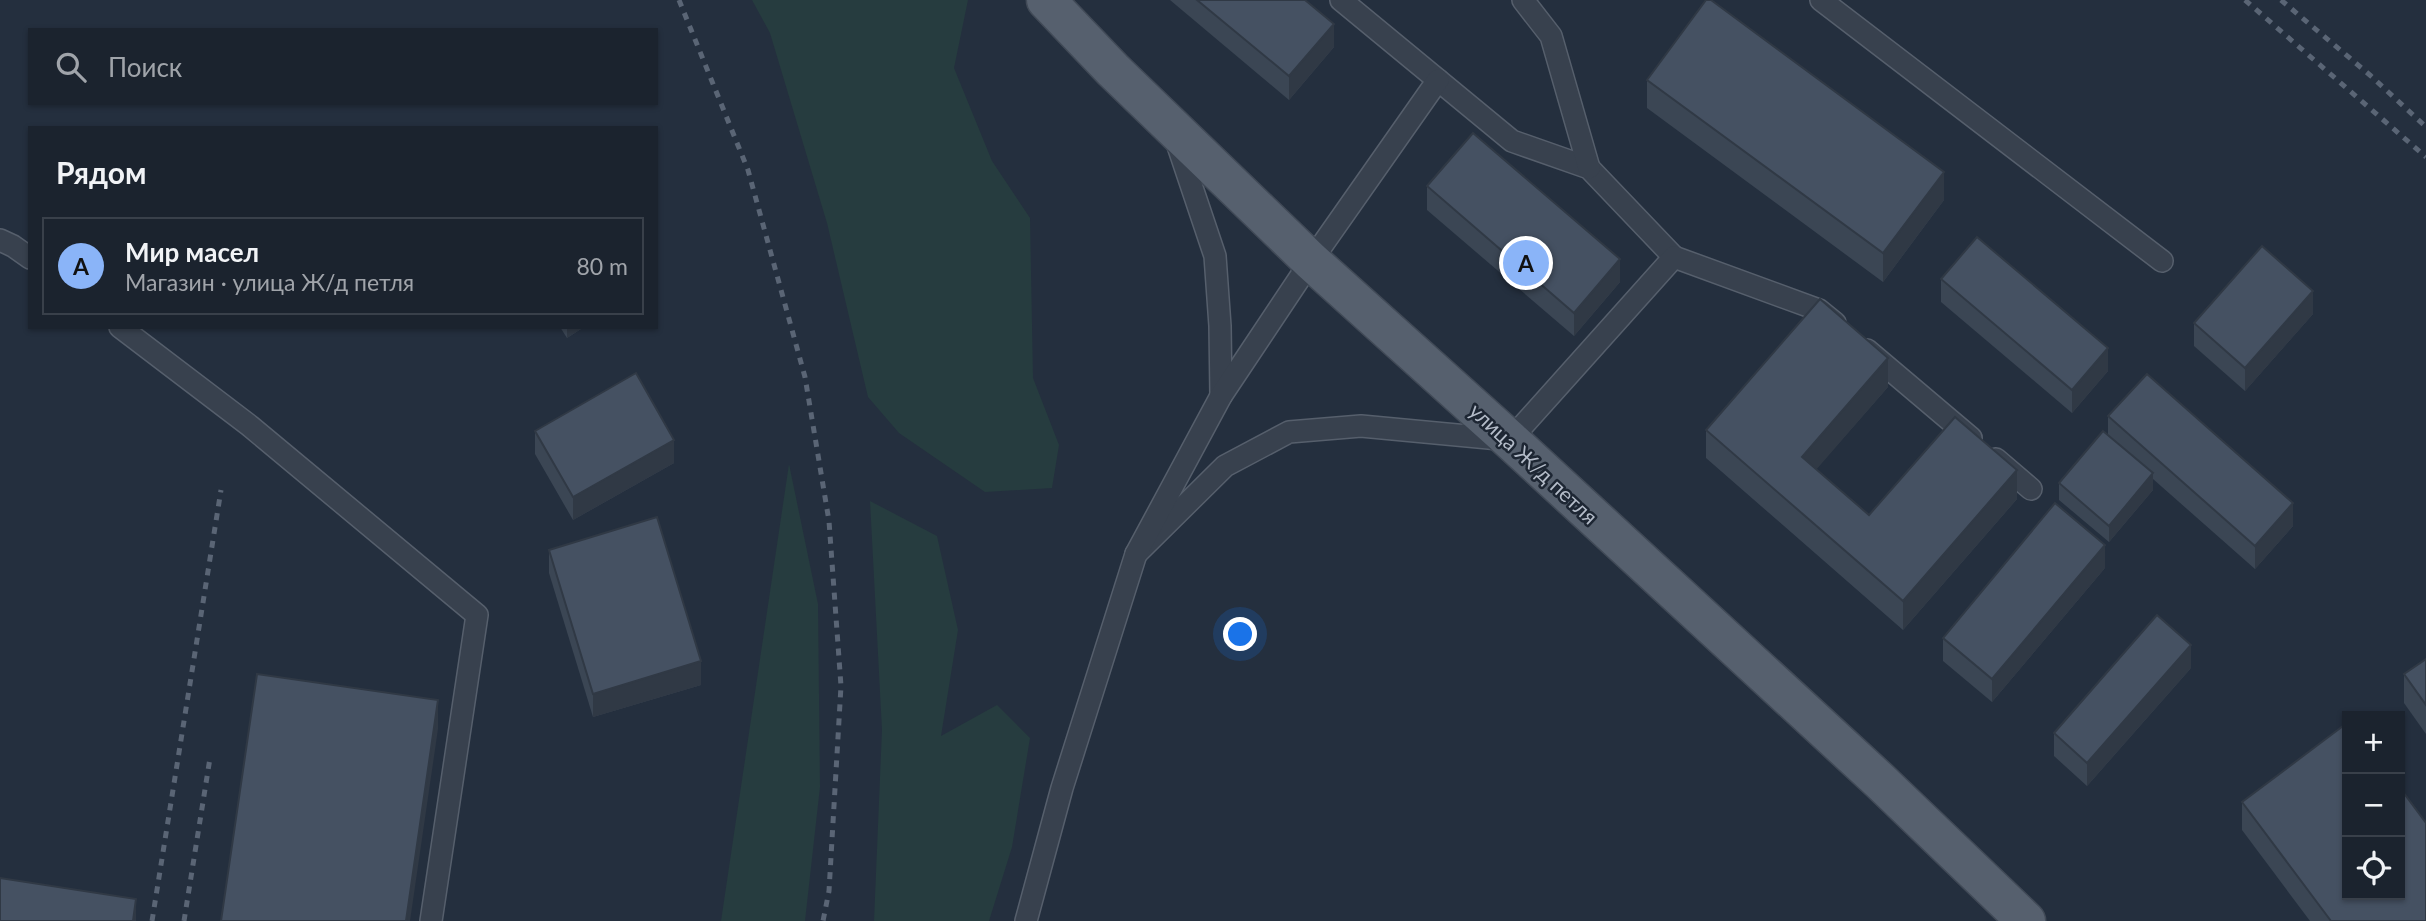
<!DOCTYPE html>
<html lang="ru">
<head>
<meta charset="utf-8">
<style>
  :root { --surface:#1b232e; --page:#282f3a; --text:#f1f3f6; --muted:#a0a4aa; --line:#39404a; --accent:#8ab4f8 }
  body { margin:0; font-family:Lato,sans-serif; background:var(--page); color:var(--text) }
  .controls { position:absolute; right:21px; bottom:21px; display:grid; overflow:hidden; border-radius:0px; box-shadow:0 2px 5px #0004 }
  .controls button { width:63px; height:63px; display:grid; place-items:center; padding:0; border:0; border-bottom:2px solid var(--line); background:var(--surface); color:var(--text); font:35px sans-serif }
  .you { position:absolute; left:1241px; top:635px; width:24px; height:24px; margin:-18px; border:5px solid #fff; border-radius:50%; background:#1a73e8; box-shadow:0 0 0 10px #1a73e833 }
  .badge { display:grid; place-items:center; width:46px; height:46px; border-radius:50%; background:var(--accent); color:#111; font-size:23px; font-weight:700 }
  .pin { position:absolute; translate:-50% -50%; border:4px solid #fff; box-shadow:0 2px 7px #0006 }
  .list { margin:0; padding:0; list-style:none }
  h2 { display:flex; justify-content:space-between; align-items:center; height:91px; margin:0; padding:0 28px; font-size:30px }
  h2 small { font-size:23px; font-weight:400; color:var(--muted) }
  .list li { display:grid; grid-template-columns:46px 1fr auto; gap:21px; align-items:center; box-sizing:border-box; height:98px; margin:0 14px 14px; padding:0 14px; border:2px solid var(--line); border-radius:0px }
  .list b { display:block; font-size:26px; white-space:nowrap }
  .list p { margin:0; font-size:23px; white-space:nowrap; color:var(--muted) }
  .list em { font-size:23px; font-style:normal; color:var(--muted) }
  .icon { flex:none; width:38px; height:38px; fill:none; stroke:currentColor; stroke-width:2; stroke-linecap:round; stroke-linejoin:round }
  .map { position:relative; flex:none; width:2426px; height:921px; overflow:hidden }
  .search { position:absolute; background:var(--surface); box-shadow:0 2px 5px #0004; left:28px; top:28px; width:630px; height:77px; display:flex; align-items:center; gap:18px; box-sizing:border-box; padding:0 24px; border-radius:0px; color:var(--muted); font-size:26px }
  .panel { position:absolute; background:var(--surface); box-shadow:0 2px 5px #0004; left:28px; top:126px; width:630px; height:203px; border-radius:0px }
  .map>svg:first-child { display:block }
  .green { fill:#263c3f }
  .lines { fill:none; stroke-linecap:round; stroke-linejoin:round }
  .service-casing { stroke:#565f6c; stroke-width:24 }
  .primary-casing { stroke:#414a57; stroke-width:41 }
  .service { stroke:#38414e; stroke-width:21 }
  .primary { stroke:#56606e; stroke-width:38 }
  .rail { stroke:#5a6575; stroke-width:5; stroke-dasharray:7 7; stroke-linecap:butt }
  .wall { fill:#3b4654 }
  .shaded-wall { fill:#303945 }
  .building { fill:#455162; stroke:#303945; stroke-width:2 }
  .labels { text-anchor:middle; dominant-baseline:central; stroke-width:5; stroke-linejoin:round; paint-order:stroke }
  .street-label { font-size:21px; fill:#b4bcc9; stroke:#1d2633 }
</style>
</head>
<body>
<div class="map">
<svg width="2426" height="921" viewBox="0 0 2426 921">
  <rect width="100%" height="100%" fill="#242f3e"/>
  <g class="green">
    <path d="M752,0H968L954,68L992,161L1030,218L1033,378L1059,445L1052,488L985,492L899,433L868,397L827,223L770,33Z"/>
    <path d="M789,464L818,604L820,787L805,921H721Z"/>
    <path d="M870,501L937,536L958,630L941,736L997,705L1030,738L1012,847L989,921H874L882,730Z"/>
  </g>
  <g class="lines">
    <g class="service-casing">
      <g id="service">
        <path d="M1341,0L1512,141L1589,168L1674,257"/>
        <path d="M1523,0L1551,36L1589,168"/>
        <path d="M1821,0L2162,261"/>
        <path d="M1176,140L1215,256L1220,326L1221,396"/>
        <path d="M0,240L13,246L30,258"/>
        <path d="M120,327L250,426L477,615L431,921"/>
        <path d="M1867,350L1971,438"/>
        <path d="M1996,459L2031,489"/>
        <path d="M1136,554L1225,466L1289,432L1361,426L1510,440L1674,257L1819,310L1835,323"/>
        <path d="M1026,921L1062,788L1136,554L1221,396L1311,261L1438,80"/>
      </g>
    </g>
    <g class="primary-casing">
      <path id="primary" d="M1046,0L1113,70L1311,261L1510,440L1880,781L2026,921"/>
    </g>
    <use href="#service" class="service"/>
    <use href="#primary" class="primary"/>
    <g class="rail">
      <path d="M679,0L748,170L805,377L829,521L841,686L829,891L823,921"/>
      <path d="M2245,0L2426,157"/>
      <path d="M2281,0L2371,76L2426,127"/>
      <path d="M152,921L221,490"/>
      <path d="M184,921L210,758"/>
    </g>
  </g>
  <g class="wall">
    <path d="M1170,0H1305L1334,47L1289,100Z"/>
    <path d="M1647,80L1944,200L1883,282L1647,108Z"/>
    <path d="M1427,186L1620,282L1574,336L1427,210Z"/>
    <path d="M1941,279L2108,371L2072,413L1941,302Z"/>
    <path d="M2313,314L2245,391L2194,346V323Z"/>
    <path d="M560,327H584L567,338Z"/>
    <path d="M1888,387L1816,469L1869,515L2017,499L1903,630L1706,458V430Z"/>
    <path d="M2108,416L2293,526L2255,569L2153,479V490L2109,542L2059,500V483L2108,435Z"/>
    <path d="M535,431L674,463L573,520L535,454Z"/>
    <path d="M549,550L701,685L593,717L549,573Z"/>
    <path d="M2105,568L1992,702L1943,661V638Z"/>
    <path d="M2426,659V734L2404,703V674Z"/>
    <path d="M2191,668L2087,786L2054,756V733Z"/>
    <path d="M2242,802L2426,921H2310L2242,830Z"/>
  </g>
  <g class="shaded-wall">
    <path d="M1334,24V47L1289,100V76Z"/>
    <path d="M1944,172V200L1883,282V253Z"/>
    <path d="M1620,259V282L1574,336V313Z"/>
    <path d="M2313,291V314L2245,391V368Z"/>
    <path d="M567,327H584L567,338Z"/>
    <path d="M2108,348V371L2072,413V390Z"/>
    <path d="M1888,358V387L1802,486V457Z"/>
    <path d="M674,440V463L573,520V497Z"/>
    <path d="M2017,470V499L1903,630V601Z"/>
    <path d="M2153,473V490L2109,542V526Z"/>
    <path d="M2293,503V526L2255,569V546Z"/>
    <path d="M2105,545V568L1992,702V679Z"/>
    <path d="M2191,645V668L2087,786V763Z"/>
    <path d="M701,661V685L593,717V694Z"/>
    <path d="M438,700V729L410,921H406Z"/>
    <path d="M136,899V921H133Z"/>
  </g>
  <g class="building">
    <path d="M1197,0H1305L1334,24L1289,76Z"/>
    <path d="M1706,0H1711L1944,172L1883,253L1647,80Z"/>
    <path d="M1473,133L1620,259L1574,313L1427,186Z"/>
    <path d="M1977,237L2108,348L2072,390L1941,279Z"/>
    <path d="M2262,246L2313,291L2245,368L2194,323Z"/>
    <path d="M1820,299L1888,358L1802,457L1869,515L1955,417L2017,470L1903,601L1706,430Z"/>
    <path d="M636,373L674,440L573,497L535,431Z"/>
    <path d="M2147,374L2293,503L2255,546L2108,416Z"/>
    <path d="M2103,431L2153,473L2109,526L2059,483Z"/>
    <path d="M2055,503L2105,545L1992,679L1943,638Z"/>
    <path d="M657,517L701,661L593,694L549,550Z"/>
    <path d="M2157,615L2191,645L2087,763L2054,733Z"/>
    <path d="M2426,659V705L2404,674Z"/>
    <path d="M257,674L438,700L406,921H221Z"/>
    <path d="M2347,723V895H2400V788L2426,823V921H2331L2242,802Z"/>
    <path d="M0,878L136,899L133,921H0Z"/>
  </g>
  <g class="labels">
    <g class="street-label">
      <text transform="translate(1534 463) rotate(43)">улица Ж/д петля</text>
    </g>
  </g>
</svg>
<div class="controls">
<button>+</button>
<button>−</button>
<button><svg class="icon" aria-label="locate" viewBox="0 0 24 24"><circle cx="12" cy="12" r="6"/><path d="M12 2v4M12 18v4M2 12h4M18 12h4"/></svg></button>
</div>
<div class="you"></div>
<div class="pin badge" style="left:1526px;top:263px">A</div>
<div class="search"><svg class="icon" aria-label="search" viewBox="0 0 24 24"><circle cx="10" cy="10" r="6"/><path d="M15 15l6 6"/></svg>Поиск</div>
<section class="panel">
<h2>Рядом<small></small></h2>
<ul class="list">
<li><span class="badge">A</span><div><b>Мир масел</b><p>Магазин · улица Ж/д петля</p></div><em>80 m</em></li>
</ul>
</section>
</div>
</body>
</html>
